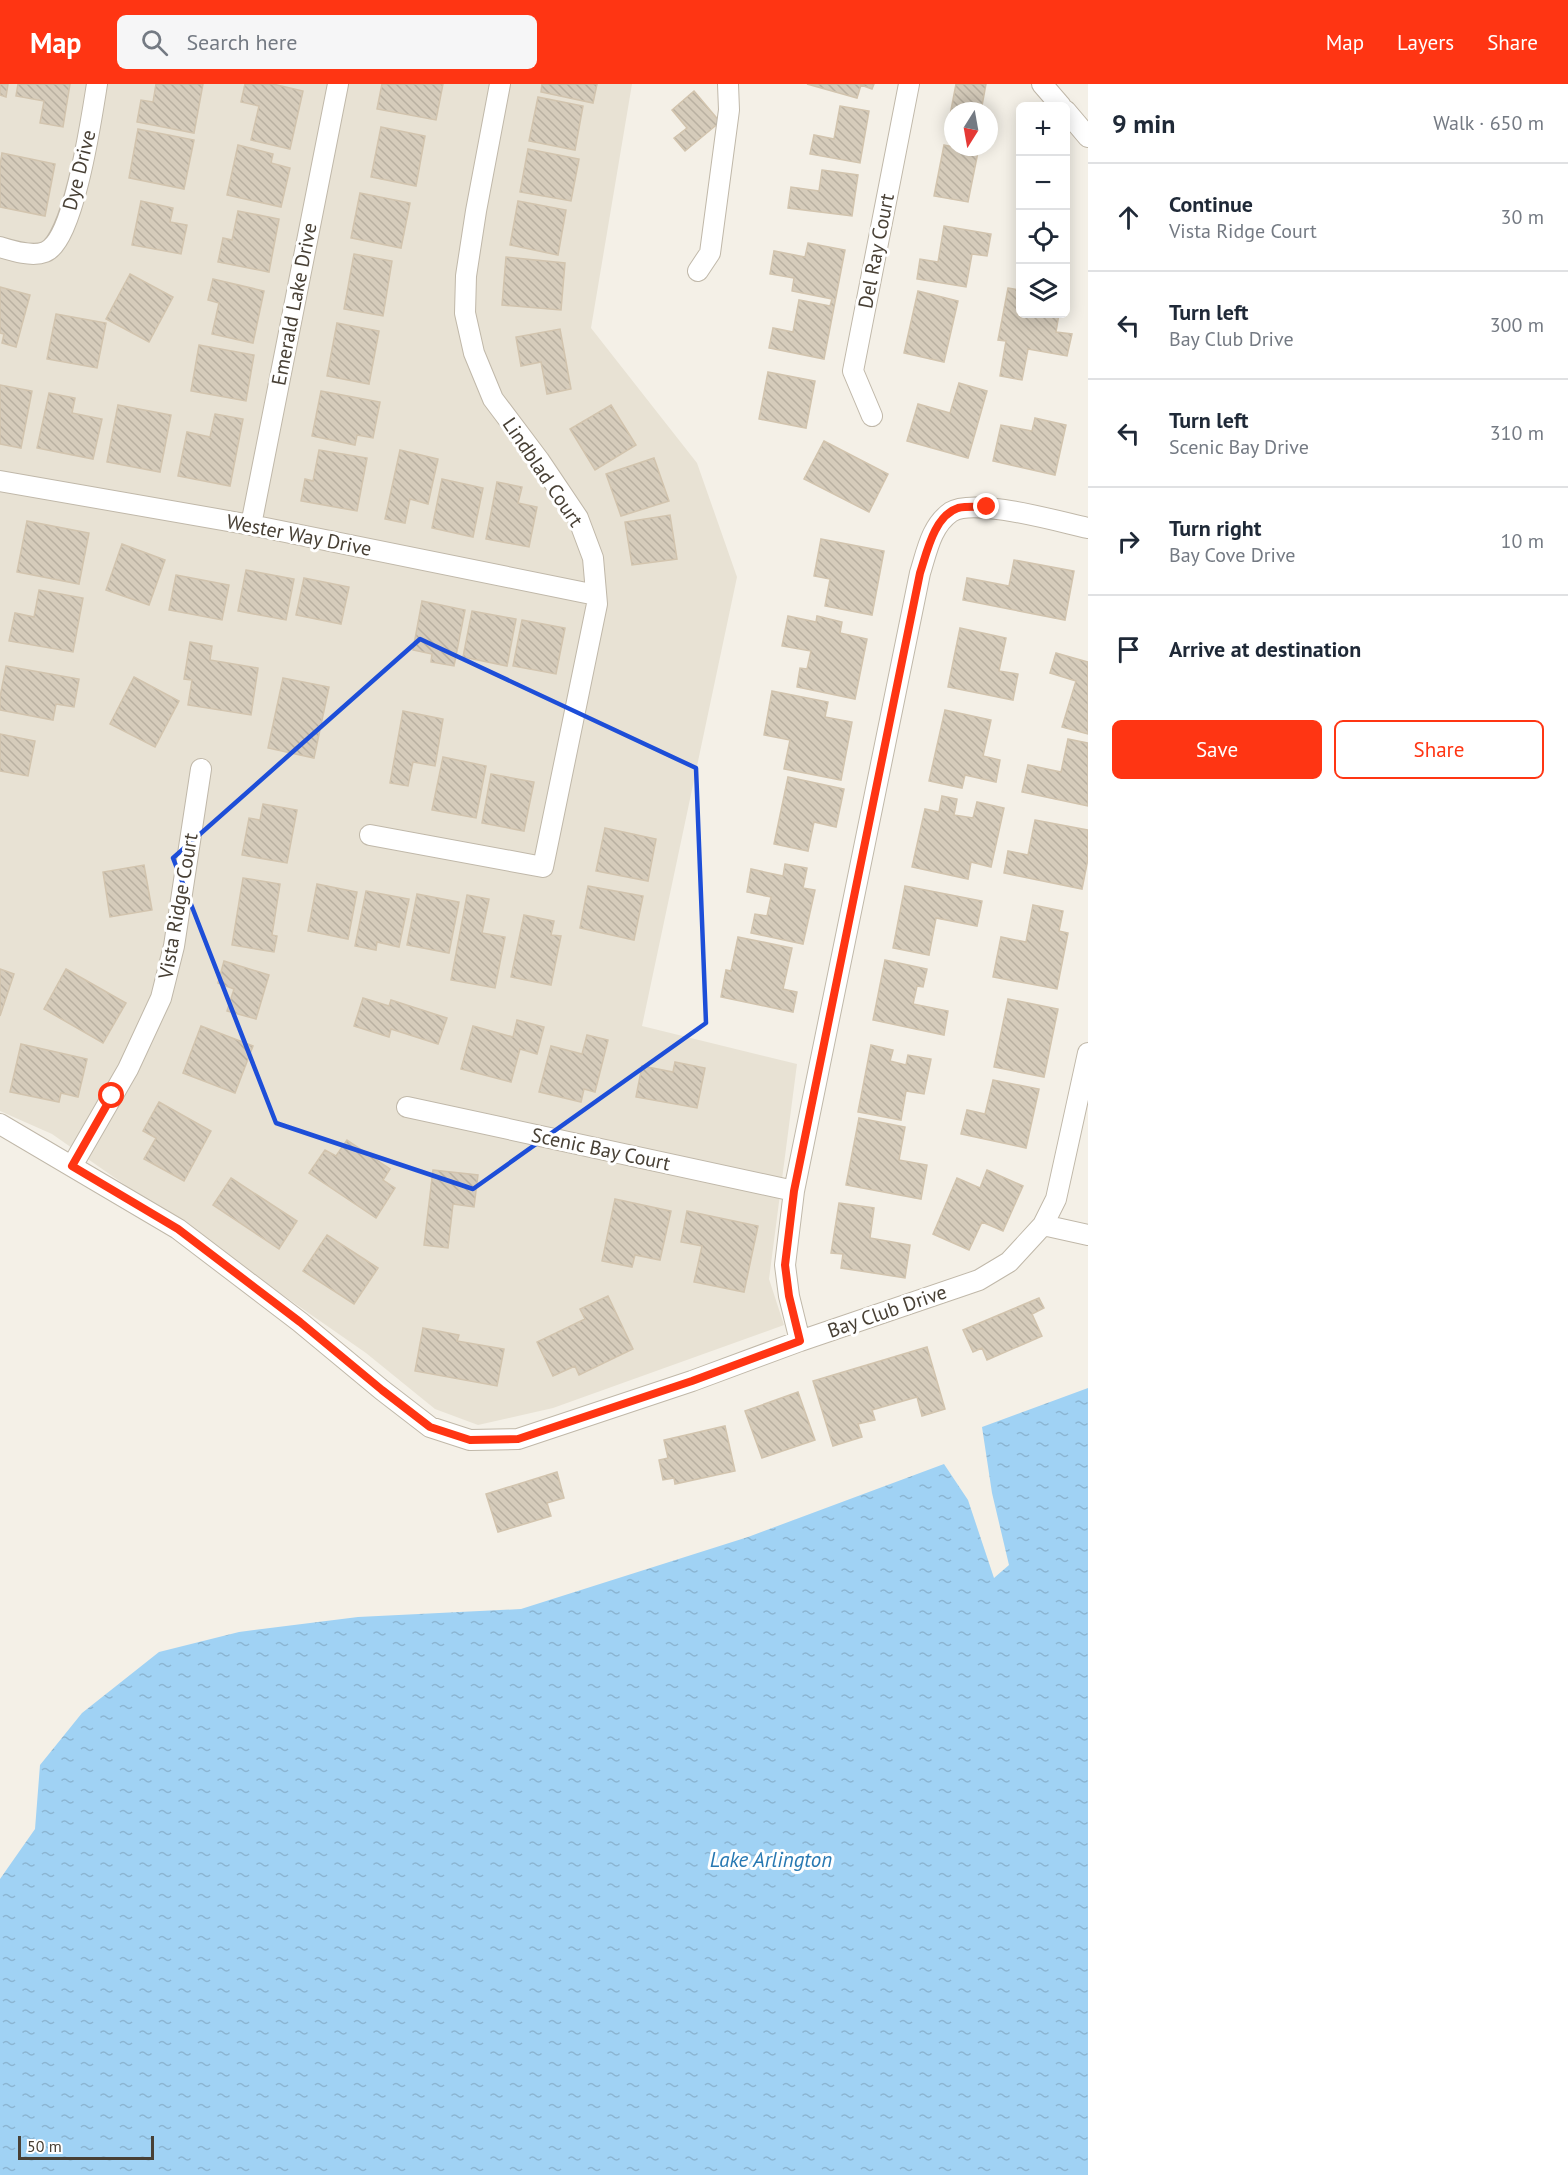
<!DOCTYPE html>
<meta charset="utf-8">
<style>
body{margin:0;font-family:"PT Sans",sans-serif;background:#f6f6f7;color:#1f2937}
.controls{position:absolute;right:18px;top:18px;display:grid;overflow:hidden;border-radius:9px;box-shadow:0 3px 15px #0003}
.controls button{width:54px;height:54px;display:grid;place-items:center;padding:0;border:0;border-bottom:2px solid #e0e1e3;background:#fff;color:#1f2937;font:30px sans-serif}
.compass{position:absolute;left:944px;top:18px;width:54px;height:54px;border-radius:50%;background:#fff;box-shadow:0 3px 15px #0003;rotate:191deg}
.scale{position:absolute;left:18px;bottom:15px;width:136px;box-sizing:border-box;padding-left:6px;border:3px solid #484035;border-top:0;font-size:16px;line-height:21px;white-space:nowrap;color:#484035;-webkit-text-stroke:4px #fff;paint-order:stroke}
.stop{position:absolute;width:18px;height:18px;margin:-14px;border:4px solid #ff3513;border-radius:50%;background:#fff}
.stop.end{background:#ff3513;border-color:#fff;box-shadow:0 2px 6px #0008}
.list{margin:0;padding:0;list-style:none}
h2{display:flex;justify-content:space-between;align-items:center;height:78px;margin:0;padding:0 24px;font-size:26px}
h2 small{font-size:20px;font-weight:400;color:#747a83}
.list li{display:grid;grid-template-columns:39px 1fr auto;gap:18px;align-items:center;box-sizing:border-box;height:108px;padding:0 24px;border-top:2px solid #e0e1e3}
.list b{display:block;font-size:22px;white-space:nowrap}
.list p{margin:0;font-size:20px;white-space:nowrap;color:#747a83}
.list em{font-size:20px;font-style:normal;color:#747a83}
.actions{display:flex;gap:12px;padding:18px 24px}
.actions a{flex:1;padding:14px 0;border:2px solid #ff3513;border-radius:9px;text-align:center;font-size:21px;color:#ff3513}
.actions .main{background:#ff3513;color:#fff}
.icon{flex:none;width:33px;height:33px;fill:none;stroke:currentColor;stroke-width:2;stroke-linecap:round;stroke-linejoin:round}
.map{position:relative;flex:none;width:1088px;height:2091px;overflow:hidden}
header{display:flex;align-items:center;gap:36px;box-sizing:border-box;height:84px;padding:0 30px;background:#ff3513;color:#fff}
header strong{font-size:28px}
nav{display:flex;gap:33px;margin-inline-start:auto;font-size:21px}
.search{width:420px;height:54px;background:#f6f6f7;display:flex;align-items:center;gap:15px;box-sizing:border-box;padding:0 21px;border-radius:9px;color:#747a83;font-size:22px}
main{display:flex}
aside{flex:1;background:#fff}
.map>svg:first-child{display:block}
</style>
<header>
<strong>Map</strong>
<div class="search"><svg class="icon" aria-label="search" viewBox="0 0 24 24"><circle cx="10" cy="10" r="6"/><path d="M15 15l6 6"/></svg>Search here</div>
<nav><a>Map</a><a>Layers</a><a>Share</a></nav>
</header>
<main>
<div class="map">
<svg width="1088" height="2091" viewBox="0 0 1088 2091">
<defs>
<pattern id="water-ripples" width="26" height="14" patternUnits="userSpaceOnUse" patternTransform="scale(1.5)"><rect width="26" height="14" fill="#a0d2f4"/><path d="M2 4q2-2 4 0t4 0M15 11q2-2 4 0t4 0" fill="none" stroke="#8bb5d2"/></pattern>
<pattern id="building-back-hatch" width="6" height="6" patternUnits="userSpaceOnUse" patternTransform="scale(1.5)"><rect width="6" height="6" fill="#d6ccbb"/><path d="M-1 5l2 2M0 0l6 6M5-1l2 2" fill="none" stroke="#b9b0a1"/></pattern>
</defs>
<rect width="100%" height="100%" fill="#f4f0e7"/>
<path fill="#e8e2d4" d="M0 0H632L591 244 697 379 737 493 642 942 797 980 769 1195 784 1241 553 1324 478 1341 435 1325 366 1269 52 1050 0 1027Z"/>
<path fill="url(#water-ripples)" d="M1088 1304V2091H0V1795L35 1745 40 1681 82 1629 159 1568 239 1548 358 1533 521 1525 748 1453 944 1380 968 1416 994 1494 1009 1481 992 1409 982 1343Z"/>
<path fill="url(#building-back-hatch)" stroke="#d2c4ae" stroke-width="1.5" d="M0 0H8L6 13 0 11Z
M18 0H70L63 43 40 39 44 17 16 12Z
M156 0H203L194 49 137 38 141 16 153 18Z
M245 0H273L303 7 290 65 251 56 259 22 241 18Z
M382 0H443L436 36 377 25Z
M542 0H597L593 19 541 8Z
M807 0H874L872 5 861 1 857 14Z
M956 0H986L981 27H953V54L946 52Z
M694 7 720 38 685 67 674 54 687 44 672 26Z
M538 13 583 22 575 66 529 57Z
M840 22 869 27 860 79 810 70 814 51 834 55Z
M381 43 425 52 416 102 371 93Z
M138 45 194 56 184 105 129 94Z
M238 61 273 70 271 79 290 84 281 123 227 111Z
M944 61 978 68 968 118 934 112Z
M528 65 579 75 571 117 520 108Z
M2 69 55 80 45 132 0 123V82Z
M822 86 858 91 852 132 788 124 791 103 819 107Z
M360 109 410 119 401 164 351 154Z
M141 117 173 124 170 138 187 141 181 170 132 161Z
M518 117 566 126 558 171 510 161Z
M238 127 279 135 269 188 218 178 223 154 232 156Z
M944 142 991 150 987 172 972 170 966 203 917 195 920 175 938 178Z
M808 159 845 166 824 275 769 264 773 244 793 248 799 216 830 222 832 215 792 207 794 194 770 190 774 167 805 173Z
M354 170 392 177 383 232 344 225Z
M506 173 565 179 561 226 502 221Z
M130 190 173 213 149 258 106 235Z
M213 195 264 207 253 259 212 250 219 219 208 216Z
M0 203 30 211 16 263 2 259 4 250 0 249Z
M1008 204 1020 206V230H1059L1056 248 1072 250 1067 272 1028 265 1022 296 1000 292 1006 257 998 256Z
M918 207 958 217 944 278 904 269Z
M56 230 106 239 97 284 47 275Z
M337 239 379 247 369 300 327 292Z
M560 245 571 305 547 310 541 278 521 282 516 253Z
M199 261 254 271 246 317 191 307Z
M768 288 815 297 806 344 759 335Z
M959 299 987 307 968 374 907 357 918 320 950 329Z
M0 301 32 307 21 364 0 360Z
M321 307 380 318 373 354 357 351 355 361 312 352Z
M49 309 75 314 72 329 102 335 93 375 37 364Z
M118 321 171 331 160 388 107 378Z
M611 321 636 361 595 386 570 345Z
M215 330 243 335 230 402 178 392 187 348 210 353Z
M1035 334 1066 341 1055 391 993 377 1001 341 1032 347Z
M824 357 888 390 869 428 804 395Z
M319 366 367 374 357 427 301 417 305 395 313 397Z
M400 366 438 375 428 420 410 415 405 439 385 435Z
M654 374 669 417 621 432 606 390Z
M442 395 483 404 473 453 432 444Z
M497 398 522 403 518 419 537 423 529 463 486 455Z
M670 431 677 475 632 481 625 438Z
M27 437 89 449 79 500 17 488Z
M821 455 884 467 872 531 825 522 830 495 814 492Z
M122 460 165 476 149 521 106 506Z
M1014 476 1074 487 1065 536 963 516 967 494 1009 502Z
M246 486 294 495 286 536 238 527Z
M176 491 229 501 222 536 169 526Z
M304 494 349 503 341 540 296 531Z
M39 506 83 514 73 568 9 557 15 529 34 533Z
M422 517 465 526 454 582 431 578 432 570 413 566Z
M472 527 516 535 507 582 463 573Z
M788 532 816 538 817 532 842 538 840 549 867 555 855 615 797 603 800 584 807 585 811 567 782 562Z
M522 536 565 544 556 590 513 582Z
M960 544 1006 554 999 587 1018 590 1013 616 948 603Z
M190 558 212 562 210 576 258 584 251 631 188 621 192 596 184 595Z
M1056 569 1088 578V650L1062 643 1076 597 1050 589Z
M6 582 79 595 74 623 56 620 53 636 0 626V613Z
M134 593 179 617 155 663 110 640Z
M283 594 329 603 314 674 268 664Z
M772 607 828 618 825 633 852 638 841 696 784 685 790 656 764 651Z
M945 626 991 636 983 672 1000 676 996 698 965 691 962 704 929 697Z
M403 627 443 635 435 682 413 678 408 702 390 699Z
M0 650 35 657 28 692 0 687Z
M1068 655 1088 659V722L1022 708 1028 681 1061 688Z
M443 673 486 682 476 734 432 726Z
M491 690 534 698 524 747 482 739Z
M788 693 844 705 836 743 814 738 808 767 774 760Z
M942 712 957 715 954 731 973 734 977 718 1004 724 991 783 971 778 968 795 912 783 925 725 939 728Z
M263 720 297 726 287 779 242 771 249 734 260 736Z
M1035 736 1088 746V775L1082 805 1004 789 1008 767 1028 771Z
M605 744 656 755 648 797 596 787Z
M785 780 807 784 803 804 815 806 803 860 751 849 755 830 767 832 771 813 747 808 751 785 783 792Z
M144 781 152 826 110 833 103 788Z
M243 794 280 800 272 851 277 852 274 868 232 861Z
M317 800 357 808 348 855 308 847Z
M588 802 643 812 634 856 580 844Z
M905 802 982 817 977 842 936 834 929 871 893 864Z
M366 807 409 815 399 863 377 858 376 866 355 862Z
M417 810 459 818 449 869 407 861Z
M467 811 489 815 482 849 505 853 495 904 451 896Z
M1033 821 1063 827 1059 847 1068 849 1057 905 993 893 1001 853 1026 858Z
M524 831 554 837 551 851 561 852 551 901 511 893Z
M738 853 792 864 783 905 797 908 793 928 721 913 726 886 731 887Z
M885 876 927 885 923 903 917 902 913 920 948 927 944 951 873 936Z
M224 877 269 891 256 935 227 927 234 905 218 899Z
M0 885 14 890 0 932Z
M66 885 126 919 103 959 44 925Z
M363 914 389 922 391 916 447 934 438 960 391 945 389 953 354 942Z
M1008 915 1058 925 1044 993 994 983Z
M517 936 544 943 537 970 520 965 511 998 461 985 473 942 513 953Z
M201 942 253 962 235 1009 183 989Z
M587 951 608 956 595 1008 584 1005 581 1018 539 1008 551 962 582 970Z
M21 960 87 975 78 1013 61 1009 59 1018 10 1008Z
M871 961 893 966 890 977 906 981 908 971 931 975 924 1010 906 1007 901 1036 858 1028Z
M675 978 705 984 697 1024 636 1013 642 982 673 988Z
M993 996 1039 1005 1026 1064 961 1050 967 1026 985 1030Z
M159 1018 211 1047 184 1097 144 1075 156 1054 143 1047Z
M859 1034 905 1043 899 1076 927 1081 921 1115 846 1101Z
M347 1056 390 1085 383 1096 395 1104 376 1134 309 1089 325 1066 336 1072Z
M433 1086 478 1091 474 1123 453 1120 448 1164 424 1161Z
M987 1086 1023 1102 1003 1147 982 1138 969 1166 933 1150 957 1094 980 1104Z
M231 1094 297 1137 279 1165 213 1121Z
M615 1115 671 1127 660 1176 635 1171 632 1183 602 1177Z
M839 1119 874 1124 870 1154 910 1161 905 1194 841 1184 843 1170 831 1169Z
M687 1127 758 1142 744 1208 694 1198 702 1162 681 1158Z
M327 1151 378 1184 354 1220 303 1187Z
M608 1212 633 1265 579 1291 575 1282 553 1292 537 1258 585 1235 580 1225Z
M1039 1214 1044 1224 1032 1230 1042 1252 987 1276 982 1264 973 1268 963 1246Z
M423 1244 459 1251 457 1257 504 1265 497 1302 415 1287Z
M927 1263 945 1325 922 1332 917 1313 872 1326 875 1336 858 1340 862 1353 833 1362 813 1297Z
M798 1308 815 1356 762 1374 745 1327Z
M725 1342 735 1387 675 1400 674 1394 663 1396 659 1376 668 1374 664 1356Z
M557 1388 564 1414 547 1419 551 1432 498 1448 486 1410Z"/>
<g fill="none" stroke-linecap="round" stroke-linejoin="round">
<defs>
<path id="minor" d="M1042 0 1061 22
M1066 27 1088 53
M0 163C13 167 32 173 45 168 74 157 92 31 97 0
M698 187 710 169 729 26 728 0
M872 332 853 287 909 0
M0 397 251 441 596 511
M251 441 338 0
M370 751 543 783 597 520 593 474 578 434 539 376 493 315 474 269 465 229 466 192 476 127 500 0
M407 1023 794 1107
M0 1040 178 1145 300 1238 382 1306 430 1343 470 1356 518 1355 692 1297 800 1257 979 1196 1009 1178 1043 1141 1056 1115 1088 969
M72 1082 128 985 161 914 174 862 201 685
M1043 1141 1088 1151
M800 1257 789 1212 785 1181 794 1107 920 489C927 467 931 442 951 428 974 413 1060 438 1088 444"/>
</defs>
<use href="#minor" stroke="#c0b8a9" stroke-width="22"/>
<use href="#minor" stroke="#fff" stroke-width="20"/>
</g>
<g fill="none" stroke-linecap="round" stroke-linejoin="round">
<path stroke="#ff3513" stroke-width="8" d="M112 1012 72 1082 178 1145 300 1238 382 1306 430 1343 470 1356 518 1355 692 1297 800 1257 789 1212 785 1181 794 1107 920 489C927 468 934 432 958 424 967 422 979 423 987 423"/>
</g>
<path fill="none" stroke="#1d4ed8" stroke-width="4.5" stroke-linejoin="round" d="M420 555 696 684 706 939 473 1105 276 1039 173 774Z"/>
<g text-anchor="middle" stroke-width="6" stroke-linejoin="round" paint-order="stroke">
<g font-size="20" fill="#484035" stroke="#fff">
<text transform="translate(79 86) rotate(-76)" y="7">Dye Drive</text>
<text transform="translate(876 167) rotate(-79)" y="7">Del Ray Court</text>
<text transform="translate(294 220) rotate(-79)" y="7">Emerald Lake Drive</text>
<text transform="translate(543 388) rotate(56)" y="7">Lindblad Court</text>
<text transform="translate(299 451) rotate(11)" y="7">Wester Way Drive</text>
<text transform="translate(178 822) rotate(-80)" y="7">Vista Ridge Court</text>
<text transform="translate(601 1065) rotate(12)" y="7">Scenic Bay Court</text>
<text transform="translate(887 1227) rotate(-19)" y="7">Bay Club Drive</text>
</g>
<g font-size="21" font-style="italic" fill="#2778b2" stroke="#fff">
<text x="771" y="1783">Lake Arlington</text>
</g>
</g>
</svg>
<div class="controls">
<button>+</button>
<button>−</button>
<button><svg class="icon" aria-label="locate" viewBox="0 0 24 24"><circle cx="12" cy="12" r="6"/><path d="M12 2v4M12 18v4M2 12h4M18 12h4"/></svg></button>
<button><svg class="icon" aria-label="layers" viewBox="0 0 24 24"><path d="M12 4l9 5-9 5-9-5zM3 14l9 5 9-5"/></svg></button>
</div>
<svg class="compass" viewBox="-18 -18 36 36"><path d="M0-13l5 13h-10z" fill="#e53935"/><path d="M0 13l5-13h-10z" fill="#747a83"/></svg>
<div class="scale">50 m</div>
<div class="stop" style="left:112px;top:1012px"></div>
<div class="stop end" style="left:987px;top:423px"></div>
</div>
<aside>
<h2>9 min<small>Walk · 650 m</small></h2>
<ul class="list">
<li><svg class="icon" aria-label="ahead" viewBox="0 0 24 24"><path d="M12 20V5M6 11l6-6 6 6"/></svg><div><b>Continue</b><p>Vista Ridge Court</p></div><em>30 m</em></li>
<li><svg class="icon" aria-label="left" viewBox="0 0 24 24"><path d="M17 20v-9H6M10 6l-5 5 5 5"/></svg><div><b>Turn left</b><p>Bay Club Drive</p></div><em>300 m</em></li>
<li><svg class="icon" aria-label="left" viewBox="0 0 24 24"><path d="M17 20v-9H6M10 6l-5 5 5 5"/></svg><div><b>Turn left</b><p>Scenic Bay Drive</p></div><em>310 m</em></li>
<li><svg class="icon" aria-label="right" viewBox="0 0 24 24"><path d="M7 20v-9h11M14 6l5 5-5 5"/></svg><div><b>Turn right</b><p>Bay Cove Drive</p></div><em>10 m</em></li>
<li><svg class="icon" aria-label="arrive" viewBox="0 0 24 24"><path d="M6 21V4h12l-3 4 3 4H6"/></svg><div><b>Arrive at destination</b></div></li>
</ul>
<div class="actions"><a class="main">Save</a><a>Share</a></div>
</aside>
</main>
